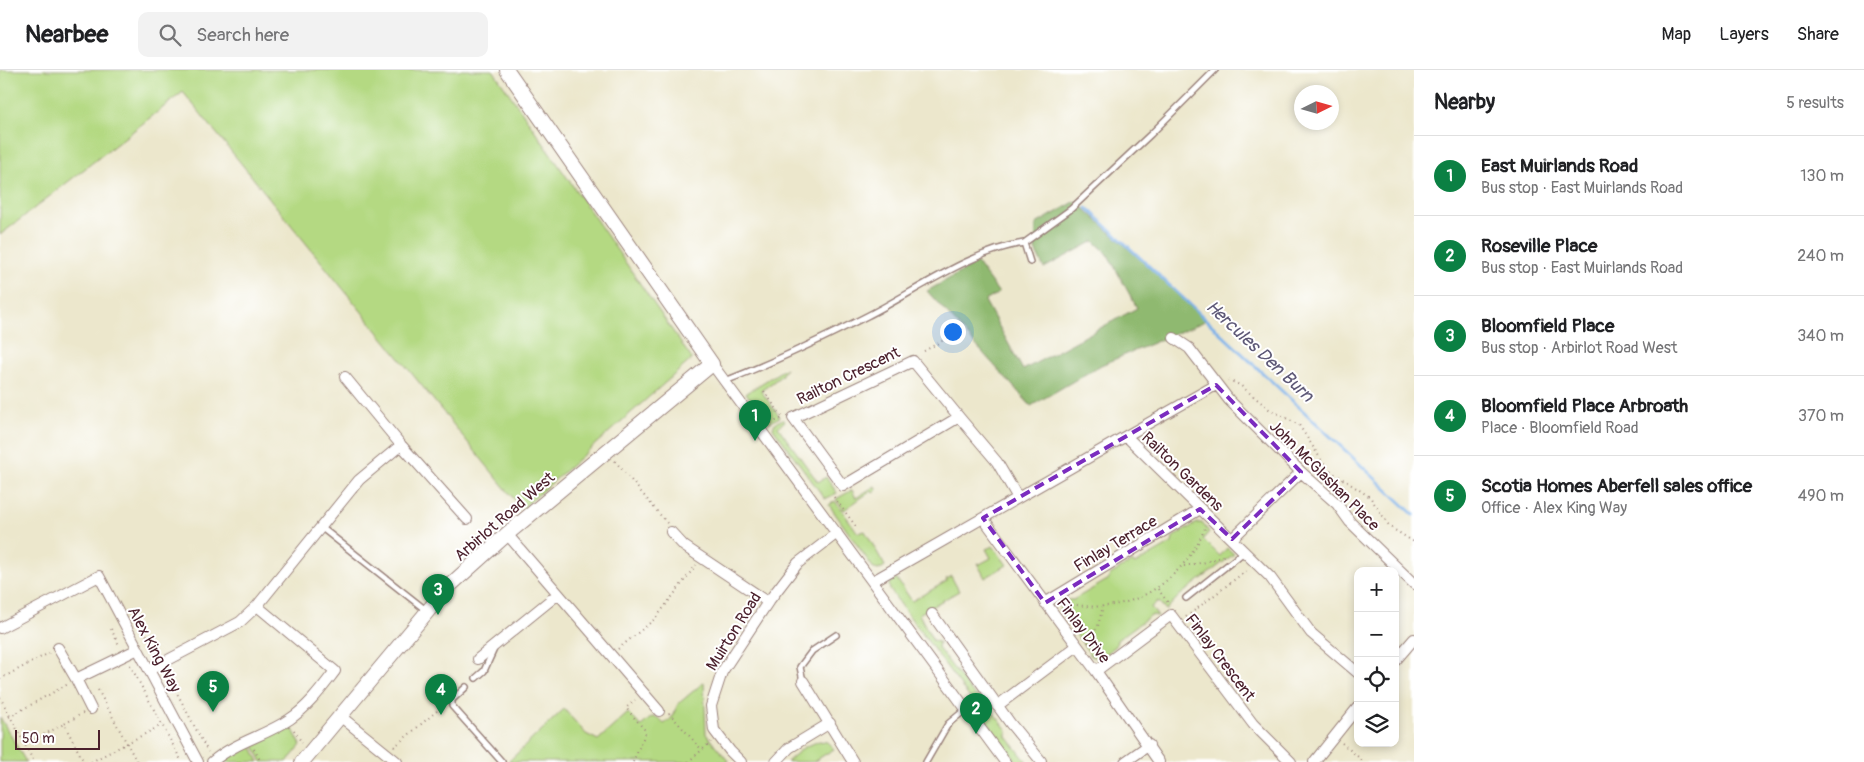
<!DOCTYPE html>
<meta charset="utf-8">
<style>
body{margin:0;font-family:Pangolin,sans-serif;background:#f2f2f2;color:#202124}
.controls{position:absolute;right:15px;bottom:15px;display:grid;overflow:hidden;border-radius:10px;box-shadow:0 2px 8px #0003}
.controls button{width:45px;height:45px;display:grid;place-items:center;padding:0;border:0;border-bottom:1px solid #e0e0e0;background:#fff;color:#202124;font:25px sans-serif}
.compass{position:absolute;left:1294px;top:15px;width:45px;height:45px;border-radius:50%;background:#fff;box-shadow:0 2px 8px #0003;rotate:85deg}
.scale{position:absolute;left:15px;bottom:12px;width:85px;box-sizing:border-box;padding-left:5px;border:2px solid #4a1f2b;border-top:0;font-size:14px;line-height:18px;white-space:nowrap;color:#4a1f2b;-webkit-text-stroke:4px #fff;paint-order:stroke}
.you{position:absolute;left:952px;top:261px;width:18px;height:18px;margin:-12px;border:4px solid #fff;border-radius:50%;background:#1a73e8;box-shadow:0 0 0 8px #1a73e833}
.badge{display:grid;place-items:center;width:32px;height:32px;border-radius:50%;background:#0b8043;color:#fff;font-size:16px;font-weight:700}
.pin{position:absolute;translate:-50% -41px;filter:drop-shadow(0 1px 2px #0008)}
.pin::after{content:'';position:absolute;top:26px;width:18px;height:15px;background:inherit;clip-path:polygon(0 0,100% 0,50% 100%)}
.list{margin:0;padding:0;list-style:none}
h2{display:flex;justify-content:space-between;align-items:center;height:65px;margin:0;padding:0 20px;font-size:21px}
h2 small{font-size:16px;font-weight:400;color:#757577}
.list li{display:grid;grid-template-columns:32px 1fr auto;gap:15px;align-items:center;box-sizing:border-box;height:80px;padding:0 20px;border-top:1px solid #e0e0e0}
.list b{display:block;font-size:19px;white-space:nowrap}
.list p{margin:0;font-size:16px;white-space:nowrap;color:#757577}
.list em{font-size:16px;font-style:normal;color:#757577}
.icon{flex:none;width:28px;height:28px;fill:none;stroke:currentColor;stroke-width:2;stroke-linecap:round;stroke-linejoin:round}
.map{position:relative;flex:none;width:1414px;height:692px;overflow:hidden}
header{display:flex;align-items:center;gap:30px;box-sizing:border-box;height:70px;padding:0 25px;background:#fff;border-bottom:1px solid #e0e0e0}
header strong{font-size:24px}
nav{display:flex;gap:28px;margin-inline-start:auto;font-size:18px}
.search{width:350px;height:45px;background:#f2f2f2;display:flex;align-items:center;gap:12px;box-sizing:border-box;padding:0 18px;border-radius:10px;color:#757577;font-size:19px}
main{display:flex}
aside{flex:1;background:#fff}
.map>svg:first-child{display:block}
</style>
<header>
<strong>Nearbee</strong>
<div class="search"><svg class="icon" aria-label="search" viewBox="0 0 24 24"><circle cx="10" cy="10" r="6"/><path d="M15 15l6 6"/></svg>Search here</div>
<nav><a>Map</a><a>Layers</a><a>Share</a></nav>
</header>
<main>
<div class="map">
<svg width="1414" height="692" viewBox="0 0 1414 692">
<rect width="100%" height="100%" fill="#fff"/>
<filter id="ink" filterUnits="userSpaceOnUse"><feTurbulence type="fractalNoise" baseFrequency=".02" numOctaves="2"/><feDisplacementMap in="SourceGraphic" scale="10" xChannelSelector="R" yChannelSelector="G"/><feConvolveMatrix kernelMatrix="1 2 1 2 8 2 1 2 1" color-interpolation-filters="sRGB"/></filter>
<filter id="wash" filterUnits="userSpaceOnUse"><feTurbulence type="fractalNoise" baseFrequency=".0096" numOctaves="4" result="noise"/><feDisplacementMap in="SourceGraphic" scale="20" xChannelSelector="R" yChannelSelector="G"/><feGaussianBlur stdDeviation="1.12" result="paint"/><feColorMatrix in="noise" values="0 0 0 0 0 0 0 0 0 0 0 0 0 0 0 0 0 1.4 0 .05"/><feComposite in="paint" operator="in"/></filter>
<g filter="url(#wash)">
<rect width="100%" height="100%" fill="#ece7cc"/>
<path fill="#b4d982" stroke="#7f7c56" d="M0 0H493L692 289 522 439 183 22 0 165Z
M786 298 781 306 761 321 780 347 768 353 746 323Z
M783 349 785 351 778 357 818 412 826 407 837 423 825 429 773 358 775 353Z
M875 416 877 420 873 423 871 421 844 440 836 429 852 420 856 428Z
M835 431 858 463 865 461 885 496 879 500 874 499 829 435Z
M1197 453H1202L1209 462 1203 469 1220 486 1227 478 1234 484 1179 526 1166 540 1158 531 1151 537 1158 546 1151 545 1117 570 1116 576 1100 588 1092 587 1059 540C1062 532 1065 529 1073 530L1109 509 1110 505 1131 492 1135 494 1172 473 1173 467Z
M993 476 1007 495 985 508 977 493 980 494 991 488 986 479Z
M951 506 959 521 919 544 933 571 939 572 938 578 974 625 981 627 1007 660V667L1027 692H1017L890 520 889 514 896 508 912 531 947 511 946 509Z
M704 612 706 664 729 692H508L564 639 586 664 598 670 628 643 641 656 652 647 658 648 664 654 671 649 678 634Z
M0 647 26 692H0Z
M290 654 301 675 287 692H262L253 674Z
M819 671 827 672 834 679 813 692H787L803 678Z
M251 675 259 692H220L232 682Z"/>
<path fill="#8fb970" stroke="#6c6c4e" d="M1076 131 1206 249 1203 252 1101 295 1031 336 927 221 977 193 999 223 985 231 1023 300 1137 238 1107 183 1094 171 1044 198 1035 180 1036 154Z"/>
<g fill="none" stroke-linecap="round" stroke-linejoin="round">
<path stroke="#7bb1e9" stroke-width="3" d="M1087 138 1414 445"/>
</g>
</g>
<g filter="url(#ink)">
<g fill="none" stroke-linecap="round" stroke-linejoin="round">
<defs>
<path id="service" d="M1024 173 1071 139 1151 64 1215 0
M725 311C772 293 822 269 867 246 915 222 970 181 1024 173L1030 192
M322 458 427 541
M1186 528 1244 482
M476 608 484 601 494 579
M803 611 800 597 812 581 836 565
M466 617 452 630V636L502 692
M926 692 948 654 966 639"/>
<path id="minor" d="M1174 268 1189 278 1229 330 1301 402 1337 434 1350 452 1414 514
M913 291 959 347 843 416 793 348Z
M712 294 1005 692
M345 307 401 375
M959 347 997 392 1018 428
M1126 366 1216 315
M983 448 1096 601 1159 692
M671 462 684 476 768 532
M507 464 659 641
M1232 469 1301 402
M873 511 1126 366 1270 507 1311 563 1358 603
M1045 533 1200 439
M932 544 1010 653 1041 691
M0 558 99 506 198 692
M58 578 76 609
M478 589 558 524
M1395 591 1414 569
M149 600 240 552 257 536 359 410 401 375 467 449
M1096 601 1171 545 1253 654 1291 692
M803 611 853 692
M997 636 1077 576
M91 639 76 609 138 579
M340 646 397 692
M212 692C235 672 265 666 290 649 309 636 321 619 335 601L257 536
M741 692 730 681 714 660 711 636 722 602 768 532 798 493 837 463
M776 692 789 678 830 653
M1125 692 1149 675
M1314 692 1358 637"/>
<path id="secondary" d="M302 692 447 518 507 464 712 294 507 0"/>
</defs>
<use href="#service" stroke="#9b837c" stroke-width="8"/>
<use href="#minor" stroke="#9b837c" stroke-width="12"/>
<use href="#secondary" stroke="#9b837c" stroke-width="16"/>
<path stroke="#9b837c" stroke-width="2" stroke-dasharray="1 4" stroke-linecap="butt" d="M924 281 953 265
M1228 310 1240 315 1269 339 1299 355 1322 391 1332 402 1370 427 1390 457 1414 472
M764 321 783 348 769 354
M615 391 667 453
M834 427 858 459
M1184 496 1206 492 1226 485
M1158 519 1169 534
M1067 533C1128 548 1182 513 1205 458
M137 547 157 584
M1186 547 1247 500
M111 559 119 575
M1088 573 1098 556 1103 536
M618 579 656 548 696 495
M130 595 182 692
M166 602 208 682
M0 609 49 583
M98 620 137 692
M0 627 34 692
M83 643 64 654 84 692
M669 643 702 680
M9 647 68 614
M294 660 302 673
M1342 673 1364 692
M26 674 64 654
M394 677 444 635
M254 679 261 692
M91 692 162 655
M633 692 645 664 644 659 626 638 635 630
M688 692 711 672"/>
<use href="#service" stroke="#fff" stroke-width="5"/>
<use href="#minor" stroke="#fff" stroke-width="10"/>
<use href="#secondary" stroke="#fff" stroke-width="14"/>
</g>
</g>
<path fill="none" stroke="#7b2cbf" stroke-width="4" stroke-dasharray="10 6" stroke-linejoin="round" d="M1216 315 1301 402 1232 469 1200 439 1045 533 983 448Z"/>
<g text-anchor="middle" stroke-width="4" stroke-linejoin="round" paint-order="stroke">
<g font-size="16" fill="#4a1f2b" stroke="#fff">
<text transform="translate(848 305) rotate(-26)" y="6">Railton Crescent</text>
<text transform="translate(1183 401) rotate(44)" y="6">Railton Gardens</text>
<text transform="translate(1325 405) rotate(45)" y="6">John McGlashan Place</text>
<text transform="translate(504 446) rotate(-41)" y="6">Arbirlot Road West</text>
<text transform="translate(1115 473) rotate(-31)" y="6">Finlay Terrace</text>
<text transform="translate(1084 560) rotate(53)" y="6">Finlay Drive</text>
<text transform="translate(733 561) rotate(-58)" y="6">Muirton Road</text>
<text transform="translate(155 579) rotate(62)" y="6">Alex King Way</text>
<text transform="translate(1221 587) rotate(53)" y="6">Finlay Crescent</text>
</g>
<g font-size="18" font-style="italic" fill="#5e5977" stroke="#fff">
<text transform="translate(1260 281) rotate(43)" y="6">Hercules Den Burn</text>
</g>
</g>
</svg>
<div class="controls">
<button>+</button>
<button>−</button>
<button><svg class="icon" aria-label="locate" viewBox="0 0 24 24"><circle cx="12" cy="12" r="6"/><path d="M12 2v4M12 18v4M2 12h4M18 12h4"/></svg></button>
<button><svg class="icon" aria-label="layers" viewBox="0 0 24 24"><path d="M12 4l9 5-9 5-9-5zM3 14l9 5 9-5"/></svg></button>
</div>
<svg class="compass" viewBox="-18 -18 36 36"><path d="M0-13l5 13h-10z" fill="#e53935"/><path d="M0 13l5-13h-10z" fill="#757577"/></svg>
<div class="scale">50 m</div>
<div class="you"></div>
<div class="pin badge" style="left:755px;top:371px">1</div>
<div class="pin badge" style="left:976px;top:664px">2</div>
<div class="pin badge" style="left:438px;top:545px">3</div>
<div class="pin badge" style="left:441px;top:645px">4</div>
<div class="pin badge" style="left:213px;top:642px">5</div>
</div>
<aside>
<h2>Nearby<small>5 results</small></h2>
<ul class="list">
<li><span class="badge">1</span><div><b>East Muirlands Road</b><p>Bus stop · East Muirlands Road</p></div><em>130 m</em></li>
<li><span class="badge">2</span><div><b>Roseville Place</b><p>Bus stop · East Muirlands Road</p></div><em>240 m</em></li>
<li><span class="badge">3</span><div><b>Bloomfield Place</b><p>Bus stop · Arbirlot Road West</p></div><em>340 m</em></li>
<li><span class="badge">4</span><div><b>Bloomfield Place Arbroath</b><p>Place · Bloomfield Road</p></div><em>370 m</em></li>
<li><span class="badge">5</span><div><b>Scotia Homes Aberfell sales office</b><p>Office · Alex King Way</p></div><em>490 m</em></li>
</ul>
</aside>
</main>
